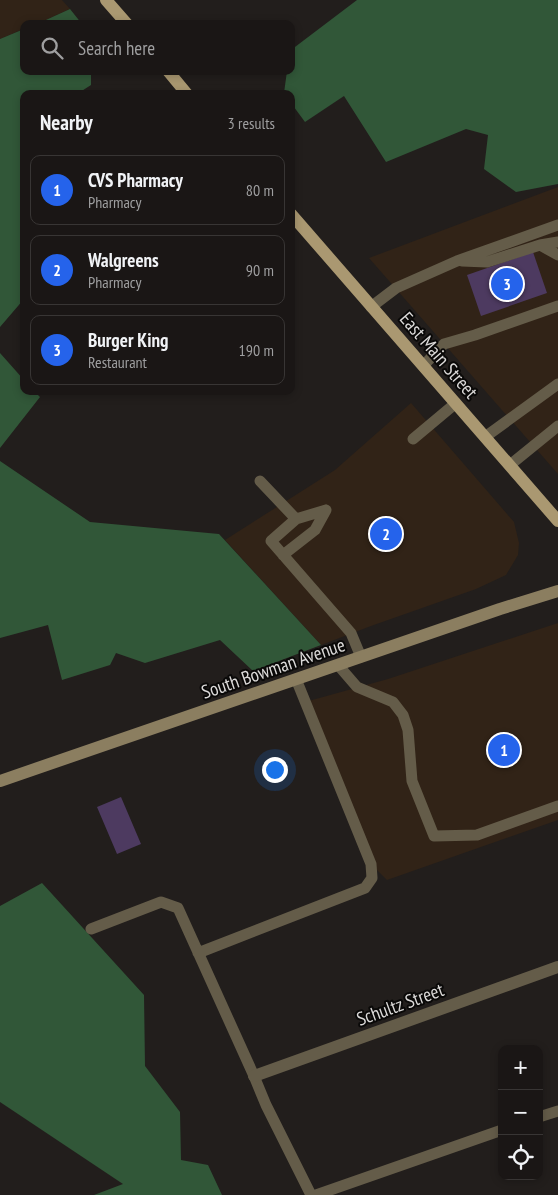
<!DOCTYPE html>
<meta charset="utf-8">
<style>
body{margin:0;font-family:"PT Sans Narrow",sans-serif;background:#272322;color:#f1f3f6}
.controls{position:absolute;right:15px;bottom:15px;display:grid;overflow:hidden;border-radius:10px;box-shadow:0 2px 8px #0003}
.controls button{width:45px;height:45px;display:grid;place-items:center;padding:0;border:0;border-bottom:1px solid #383534;background:#1a1615;color:#f1f3f6;font:25px sans-serif}
.you{position:absolute;left:274px;top:769px;width:18px;height:18px;margin:-12px;border:4px solid #fff;border-radius:50%;background:#1a73e8;box-shadow:0 0 0 8px #1a73e833}
.badge{display:grid;place-items:center;width:32px;height:32px;border-radius:50%;background:#2563eb;color:#fff;font-size:16px;font-weight:700}
.pin{position:absolute;translate:-50% -50%;border:2px solid #fff;box-shadow:0 1px 5px #0006}
.list{margin:0;padding:0;list-style:none}
h2{display:flex;justify-content:space-between;align-items:center;height:65px;margin:0;padding:0 20px;font-size:21px}
h2 small{font-size:16px;font-weight:400;color:#9f9fa0}
.list li{display:grid;grid-template-columns:32px 1fr auto;gap:15px;align-items:center;box-sizing:border-box;height:70px;margin:0 10px 10px;padding:0 10px;border:1px solid #383534;border-radius:10px}
.list b{display:block;font-size:19px;white-space:nowrap}
.list p{margin:0;font-size:16px;white-space:nowrap;color:#9f9fa0}
.list em{font-size:16px;font-style:normal;color:#9f9fa0}
.icon{flex:none;width:28px;height:28px;fill:none;stroke:currentColor;stroke-width:2;stroke-linecap:round;stroke-linejoin:round}
.map{position:relative;flex:none;width:558px;height:1195px;overflow:hidden}
.search{position:absolute;background:#1a1615;box-shadow:0 2px 8px #0003;left:20px;top:20px;width:275px;height:55px;display:flex;align-items:center;gap:12px;box-sizing:border-box;padding:0 18px;border-radius:10px;color:#9f9fa0;font-size:19px}
.panel{position:absolute;background:#1a1615;box-shadow:0 2px 8px #0003;left:20px;top:90px;width:275px;height:305px;border-radius:10px}
.map>svg:first-child{display:block}
</style>
<div class="map">
<svg width="558" height="1195" viewBox="0 0 558 1195">
<rect width="100%" height="100%" fill="#221e1c"/>
<path fill="#312317" d="M0 0H62L70 9 37 24H24V29L0 39Z
M558 187V474L369 258Z
M411 403 514 522 519 543 518 555 506 575 476 589 371 626 321 645 225 540 335 470Z
M558 623V820L387 880 371 864 305 702 388 679Z"/>
<path fill="#315738" d="M357 0H558V184L516 192 484 169 488 135 466 129 386 162 344 96 305 122 291 103V94H285L284 93 287 71H291V50Z
M70 9 82 24H37Z
M24 29V71H91V85L77 94H24V299L0 327V39Z
M0 353 24 380V391H34L40 397 0 448Z
M0 461 90 522 219 534 321 645 253 671 220 640 145 663 116 653 110 665 62 680 48 625 0 638Z
M42 883 144 995 145 1066 180 1112 181 1160 208 1165 222 1195H94L123 1184 0 1102V906Z"/>
<path fill="#4d3a60" d="M533 252 547 293 481 316 467 275Z
M121 797 141 844 117 854 97 807Z"/>
<g fill="none" stroke-linecap="round" stroke-linejoin="round">
<path stroke="#645c49" stroke-width="11" d="M540 245 558 242
M462 261 487 262 540 245 558 255
M371 307 396 288 457 261 558 225
M423 366 444 344 475 335 558 306
M485 437 558 384
M413 439 456 403
M510 465 558 426
M260 481 296 519
M326 510 296 519 271 541 351 633 361 657
M283 555 315 530 326 510
M338 665 357 687 393 702 403 715 408 730 412 781 434 836 477 835 558 806
M91 929 161 902 178 908 254 1076 266 1105 311 1195
M198 953 365 888 372 878 371 864 296 679
M539 1117 558 1111
M316 1195 502 1130"/>
<path stroke="#645c49" stroke-width="12" d="M254 1076 558 967"/>
<path stroke="#8b7e60" stroke-width="12" d="M0 781 500 609 558 591"/>
<path stroke="#aa9871" stroke-width="12" d="M106 0 127 24
M168 71 187 94
M291 214 558 521"/>
</g>
<g text-anchor="middle" stroke-width="4" stroke-linejoin="round" paint-order="stroke">
<g font-size="19" fill="#dcdad9" stroke="#0a0908">
<text transform="translate(439 355) rotate(49)" y="7">East Main Street</text>
<text transform="translate(273 668) rotate(-19)" y="7">South Bowman Avenue</text>
<text transform="translate(400 1004) rotate(-20)" y="7">Schultz Street</text>
</g>
</g>
</svg>
<div class="controls">
<button>+</button>
<button>−</button>
<button><svg class="icon" aria-label="locate" viewBox="0 0 24 24"><circle cx="12" cy="12" r="6"/><path d="M12 2v4M12 18v4M2 12h4M18 12h4"/></svg></button>
</div>
<div class="you"></div>
<div class="pin badge" style="left:504px;top:750px">1</div>
<div class="pin badge" style="left:386px;top:534px">2</div>
<div class="pin badge" style="left:507px;top:284px">3</div>
<div class="search"><svg class="icon" aria-label="search" viewBox="0 0 24 24"><circle cx="10" cy="10" r="6"/><path d="M15 15l6 6"/></svg>Search here</div>
<section class="panel">
<h2>Nearby<small>3 results</small></h2>
<ul class="list">
<li><span class="badge">1</span><div><b>CVS Pharmacy</b><p>Pharmacy</p></div><em>80 m</em></li>
<li><span class="badge">2</span><div><b>Walgreens</b><p>Pharmacy</p></div><em>90 m</em></li>
<li><span class="badge">3</span><div><b>Burger King</b><p>Restaurant</p></div><em>190 m</em></li>
</ul>
</section>
</div>
